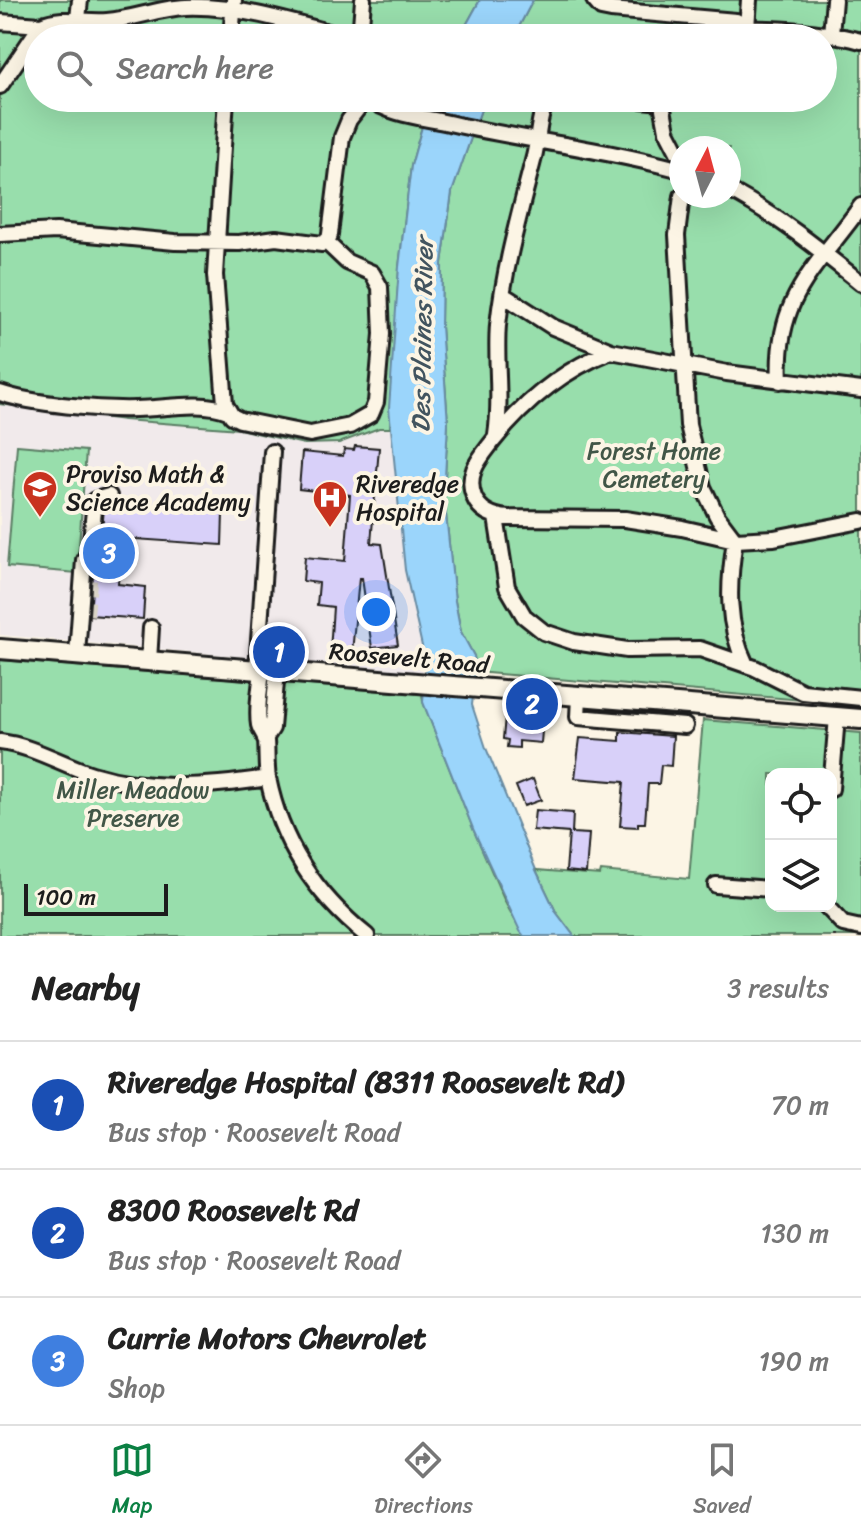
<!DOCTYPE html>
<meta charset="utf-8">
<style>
body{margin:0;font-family:Sriracha,sans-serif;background:#f6f6f6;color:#222}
.controls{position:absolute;right:24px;bottom:24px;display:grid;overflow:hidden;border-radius:16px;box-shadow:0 8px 32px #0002}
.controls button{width:72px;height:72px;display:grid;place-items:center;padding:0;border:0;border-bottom:2px solid #e0e0e0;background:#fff;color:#222;font:40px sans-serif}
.compass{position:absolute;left:669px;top:136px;width:72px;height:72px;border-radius:50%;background:#fff;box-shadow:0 8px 32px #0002;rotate:6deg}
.scale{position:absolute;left:24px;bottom:20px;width:144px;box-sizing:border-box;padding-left:8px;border:4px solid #1c1c1c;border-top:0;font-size:22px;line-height:28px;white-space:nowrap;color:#1c1c1c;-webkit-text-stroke:6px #fcf5e5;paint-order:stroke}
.you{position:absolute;left:376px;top:612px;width:28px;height:28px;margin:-20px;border:6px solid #fff;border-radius:50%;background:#1a73e8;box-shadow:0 0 0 12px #1a73e833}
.badge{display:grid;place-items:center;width:52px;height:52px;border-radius:50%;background:#0b8043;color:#fff;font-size:26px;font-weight:700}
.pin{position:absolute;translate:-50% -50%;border:4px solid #fff;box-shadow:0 2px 8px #0006}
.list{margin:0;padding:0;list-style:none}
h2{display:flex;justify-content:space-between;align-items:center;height:104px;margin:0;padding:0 32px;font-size:34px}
h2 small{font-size:26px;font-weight:400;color:#767676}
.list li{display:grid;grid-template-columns:52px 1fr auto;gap:24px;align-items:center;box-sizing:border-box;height:128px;padding:0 32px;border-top:2px solid #e0e0e0}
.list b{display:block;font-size:30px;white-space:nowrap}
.list p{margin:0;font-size:26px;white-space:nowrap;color:#767676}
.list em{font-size:26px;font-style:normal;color:#767676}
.icon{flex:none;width:44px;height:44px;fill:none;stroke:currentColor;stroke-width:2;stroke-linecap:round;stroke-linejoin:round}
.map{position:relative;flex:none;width:861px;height:936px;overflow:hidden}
.search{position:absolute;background:#fff;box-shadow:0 8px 32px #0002;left:24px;right:24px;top:24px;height:88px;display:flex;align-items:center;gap:20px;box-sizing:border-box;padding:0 28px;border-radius:44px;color:#767676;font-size:30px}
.sheet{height:488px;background:#fff}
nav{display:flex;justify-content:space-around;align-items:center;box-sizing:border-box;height:112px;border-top:2px solid #e0e0e0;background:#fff;font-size:22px;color:#767676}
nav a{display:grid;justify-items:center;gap:4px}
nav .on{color:#0b8043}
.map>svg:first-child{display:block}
</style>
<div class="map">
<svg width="861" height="936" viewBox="0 0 861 936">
<rect width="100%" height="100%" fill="#fcf5e5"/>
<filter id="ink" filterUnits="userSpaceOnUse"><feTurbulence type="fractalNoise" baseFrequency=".0125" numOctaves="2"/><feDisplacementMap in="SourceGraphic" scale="16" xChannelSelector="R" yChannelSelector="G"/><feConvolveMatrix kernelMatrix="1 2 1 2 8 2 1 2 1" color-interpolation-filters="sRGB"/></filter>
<g filter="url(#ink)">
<path fill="#f1eaeb" d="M0 404 124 420 239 429 304 444 339 443 379 428H390L405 569 425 657 423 673 0 635Z"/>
<path fill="#98deac" stroke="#5a7d64" stroke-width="2" fill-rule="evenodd" d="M0 0H480L459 38H38V98H430L411 166 399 267 390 428H379L339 443 304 444 239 429 124 420 0 404Z
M533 0H861V705L476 672 474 656 461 632 455 601 444 495 448 423 441 326 442 263 452 192 485 98H823V38H513ZM681 148H729V196H681Z
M17 445 86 451 77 573 7 567Z
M0 660 422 694 423 702 474 831 506 904 524 936H0Z
M703 720 861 733V936H574L556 912 536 870 600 875 601 871 689 879ZM771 774H831V906H771Z"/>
<path fill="#9bd5fb" stroke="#688ba2" stroke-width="2" d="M480 0H533L513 38H459Z
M430 98H485L452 192 442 263 441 326 448 423 444 495 455 601 461 632 474 656 476 672 472 705 486 748 536 870 556 912 574 936H524L520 931 474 831 423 702 426 664 405 570 389 408 399 267 411 166Z"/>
<path fill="#d8d0f9" stroke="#1c1c1c" stroke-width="2" d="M355 446 379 448 371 543 382 544 398 645 372 648 362 578H359L352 653 330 651 333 607 317 605 319 583 303 581 305 557 345 561 350 495 299 489 302 452 343 456 344 449 354 450Z
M116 503 223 513 222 545 121 538 118 584 145 587 143 619 90 615 94 563 100 552 104 508Z
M505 716 543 719 541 743 519 741V748L507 747 508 740 503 739Z
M620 732 673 736 671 766 661 765 659 784H648L645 823H638V827L620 826 624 782 575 778 580 738 620 741Z
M533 779 541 800 524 806 516 786Z
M535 810 573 813 572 833 589 834 586 873 566 871 569 833 533 830Z"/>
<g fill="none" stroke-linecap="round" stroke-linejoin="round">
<path stroke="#dad4c7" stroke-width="14" stroke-dasharray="14 7" stroke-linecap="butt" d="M87 615 92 561"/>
<defs>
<path id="minor" d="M594 0 601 8 611 10 736 21 747 28 749 0
M78 19 80 0
M0 22 41 25
M831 34 834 0
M231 38 234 0
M360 38 363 0
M704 38C734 20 827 32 861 41
M0 86 41 25C63 15 84 23 107 21 134 19 159 8 186 7 238 5 299 24 349 38
M226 98 215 275 225 404 232 416 240 420 310 434 350 426 371 414 376 402 382 334 380 287 372 273 347 262 326 242
M368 98C389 114 420 117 444 122 523 140 604 149 681 170
M622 98 661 102
M661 98 667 131 681 158
M729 190C777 215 819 249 861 283
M682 196 677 235 688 425 703 487 717 516 735 540C728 585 726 623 746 665
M0 234 56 231 175 242 239 243 276 238 322 244 329 239 330 234 342 137 349 120 366 98
M503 295 553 327 611 351 727 373 861 390
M611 351C563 370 525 401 493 441 480 458 465 474 474 497 480 512 494 517 509 518L625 519 682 528 735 540 774 538 861 521
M780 381C775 297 816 269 861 206
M0 393C32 404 101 410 136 409 165 409 201 400 228 411
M496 435C502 397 495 362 498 325 504 268 520 212 534 157 539 137 538 116 548 98
M496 517 507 587 524 616 544 632 574 642 627 650 700 649 755 668 803 692 861 698
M77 654 84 560 90 551 95 500 109 496
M149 661 151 628
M257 669 272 452
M262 669C261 686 256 708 259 725 260 730 265 735 266 741 267 753 266 766 268 778 281 843 316 895 367 936
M579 696 578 717 685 726
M265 739 272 728 277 671
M0 742C33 746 61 764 92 774 151 792 209 787 268 778
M831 789 837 717
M716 885 771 889
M826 906 843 924 861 928"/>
<path id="major" d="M0 649 861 719"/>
</defs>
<use href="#minor" stroke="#1c1c1c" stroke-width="20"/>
<use href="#major" stroke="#1c1c1c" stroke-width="24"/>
<path stroke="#1c1c1c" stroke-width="2" stroke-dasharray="8 6" stroke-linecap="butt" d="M833 936H836"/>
<use href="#minor" stroke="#fcf5e5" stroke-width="14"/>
<use href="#major" stroke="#fcf5e5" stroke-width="18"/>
</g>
</g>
<defs>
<symbol id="school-pin" viewBox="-11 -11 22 30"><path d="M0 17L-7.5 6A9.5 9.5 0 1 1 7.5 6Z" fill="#c8321e" stroke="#fcf5e5"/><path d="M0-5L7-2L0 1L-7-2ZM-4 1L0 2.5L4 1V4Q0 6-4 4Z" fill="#fff"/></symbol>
<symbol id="hospital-pin" viewBox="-11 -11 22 30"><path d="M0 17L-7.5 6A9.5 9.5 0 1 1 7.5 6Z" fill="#c8321e" stroke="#fcf5e5"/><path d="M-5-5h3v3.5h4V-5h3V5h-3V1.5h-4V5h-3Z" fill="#fff"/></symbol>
</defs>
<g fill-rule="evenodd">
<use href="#school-pin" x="20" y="468" width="40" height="54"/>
<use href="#hospital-pin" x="310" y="478" width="40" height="54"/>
</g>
<g text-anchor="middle" stroke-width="8" stroke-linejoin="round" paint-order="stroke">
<g font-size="24" fill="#415647" stroke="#fcf5e5">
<text x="654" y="459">Forest Home<tspan x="654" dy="28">Cemetery</tspan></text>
<text x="133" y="798">Miller Meadow<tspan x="133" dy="28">Preserve</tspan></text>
</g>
<g font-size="24" fill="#1c1c1c" stroke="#fcf5e5" text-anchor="start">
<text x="66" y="482">Proviso Math &amp;<tspan x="66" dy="28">Science Academy</tspan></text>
<text x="356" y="492">Riveredge<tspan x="356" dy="28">Hospital</tspan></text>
</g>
<g font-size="24" fill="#1c1c1c" stroke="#fcf5e5">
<text transform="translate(409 658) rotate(5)" y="8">Roosevelt Road</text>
</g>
<g font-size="26" font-style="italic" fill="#42545f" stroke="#fcf5e5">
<text transform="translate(422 335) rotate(-89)" y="9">Des Plaines River</text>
</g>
</g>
</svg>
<div class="controls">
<button><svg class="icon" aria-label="locate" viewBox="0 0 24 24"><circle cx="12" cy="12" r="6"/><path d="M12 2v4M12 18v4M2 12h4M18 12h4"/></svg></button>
<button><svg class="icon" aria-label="layers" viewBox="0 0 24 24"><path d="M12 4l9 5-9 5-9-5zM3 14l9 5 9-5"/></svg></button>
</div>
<svg class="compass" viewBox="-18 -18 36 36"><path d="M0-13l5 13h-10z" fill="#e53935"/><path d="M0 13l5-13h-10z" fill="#767676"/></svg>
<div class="scale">100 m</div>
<div class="you"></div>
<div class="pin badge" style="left:279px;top:652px;background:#1a4fb4">1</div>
<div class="pin badge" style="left:532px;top:704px;background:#1a4fb4">2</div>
<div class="pin badge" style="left:109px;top:553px;background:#3f7fe0">3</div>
<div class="search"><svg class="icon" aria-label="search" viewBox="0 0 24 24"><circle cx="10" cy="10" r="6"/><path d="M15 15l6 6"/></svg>Search here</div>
</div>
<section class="sheet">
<h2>Nearby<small>3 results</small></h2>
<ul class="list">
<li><span class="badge" style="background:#1a4fb4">1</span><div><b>Riveredge Hospital (8311 Roosevelt Rd)</b><p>Bus stop · Roosevelt Road</p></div><em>70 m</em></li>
<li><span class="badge" style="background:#1a4fb4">2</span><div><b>8300 Roosevelt Rd</b><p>Bus stop · Roosevelt Road</p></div><em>130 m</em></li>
<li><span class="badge" style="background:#3f7fe0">3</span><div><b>Currie Motors Chevrolet</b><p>Shop</p></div><em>190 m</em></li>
</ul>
</section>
<nav>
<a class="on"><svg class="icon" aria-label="map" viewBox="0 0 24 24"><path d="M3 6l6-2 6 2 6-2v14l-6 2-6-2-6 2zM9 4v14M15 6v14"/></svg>Map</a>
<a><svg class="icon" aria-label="directions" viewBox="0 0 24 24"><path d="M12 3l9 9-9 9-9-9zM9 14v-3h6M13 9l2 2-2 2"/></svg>Directions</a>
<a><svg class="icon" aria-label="saved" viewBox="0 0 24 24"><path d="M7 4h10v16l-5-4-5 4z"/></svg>Saved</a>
</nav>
